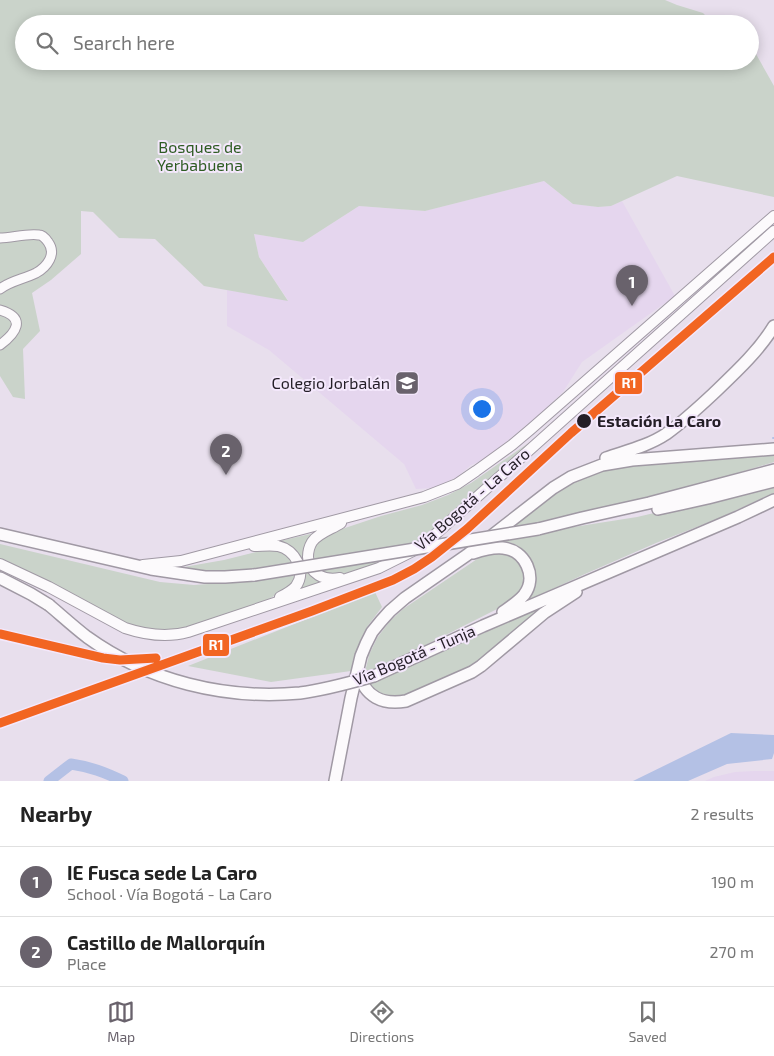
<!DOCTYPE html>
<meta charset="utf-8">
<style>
body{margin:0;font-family:"Exo 2",sans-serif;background:#f6f6f6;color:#222}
.you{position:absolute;left:481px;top:408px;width:18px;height:18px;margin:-12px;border:4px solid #fff;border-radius:50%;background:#1a73e8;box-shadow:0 0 0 8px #1a73e833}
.badge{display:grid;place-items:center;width:32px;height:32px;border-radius:50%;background:#69626c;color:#fff;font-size:16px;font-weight:700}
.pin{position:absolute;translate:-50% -41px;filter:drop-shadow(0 1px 2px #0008)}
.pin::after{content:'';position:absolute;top:26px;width:18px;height:15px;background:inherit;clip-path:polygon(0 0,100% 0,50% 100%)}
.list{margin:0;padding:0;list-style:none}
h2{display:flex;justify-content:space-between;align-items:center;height:65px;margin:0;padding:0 20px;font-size:21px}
h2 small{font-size:16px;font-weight:400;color:#767676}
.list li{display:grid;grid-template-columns:32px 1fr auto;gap:15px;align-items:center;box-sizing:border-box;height:70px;padding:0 20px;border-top:1px solid #e0e0e0}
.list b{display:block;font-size:19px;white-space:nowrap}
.list p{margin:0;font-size:16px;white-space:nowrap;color:#767676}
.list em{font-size:16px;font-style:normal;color:#767676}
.icon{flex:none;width:28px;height:28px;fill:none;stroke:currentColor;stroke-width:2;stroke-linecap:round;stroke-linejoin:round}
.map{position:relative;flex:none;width:774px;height:781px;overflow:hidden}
.search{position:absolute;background:#fff;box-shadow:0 2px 12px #0003;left:15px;right:15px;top:15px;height:55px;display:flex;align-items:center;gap:12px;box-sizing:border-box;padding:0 18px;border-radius:28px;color:#767676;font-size:19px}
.sheet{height:205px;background:#fff}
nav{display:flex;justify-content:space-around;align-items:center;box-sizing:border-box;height:70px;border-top:1px solid #e0e0e0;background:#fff;font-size:14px;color:#767676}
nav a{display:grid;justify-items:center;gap:2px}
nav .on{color:#69626c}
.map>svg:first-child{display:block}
</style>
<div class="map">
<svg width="774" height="781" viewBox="0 0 774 781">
<rect width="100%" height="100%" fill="#e8dfed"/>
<path fill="#e5d6ee" d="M544 181 573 204 598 207 611 206 622 201 675 296 582 362 563 392 539 415 485 459 471 465 457 477 434 488 416 489 404 464 269 350 227 326V290L288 300 259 257 254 234 303 242 359 206 425 211Z
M754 771H774V781H705L714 777 735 772Z"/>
<path fill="#cad3ca" d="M0 0H665L677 5 703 13 714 24H24V61H750V50L756 54 774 86V197L677 176 611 206 598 207 573 204 544 181 425 211 359 206 303 242 254 234 259 257 288 301 204 286 155 239 119 238 93 212 81 211V254L51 280 32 293 40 331 23 349 25 399 13 397 0 376Z
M540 435 423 539 399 555 371 567 338 575 321 574 312 558 313 547 318 540 330 533 381 516 422 505 448 495 471 483Z
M774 455V462L692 487 649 498 546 521 548 531 637 517 774 485V493L717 519 656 543 585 574 518 605C523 601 529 597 532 592 544 574 527 546 508 542 502 541 494 544 488 545L553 496 578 480 598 472 613 468 631 465Z
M319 532 304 552 326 582 296 593 304 571 275 542Z
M0 544 160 582 194 585 237 582 296 575 294 581 280 593 261 603 185 629 166 632 133 627 0 560Z
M268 549 282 550 294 563 250 569 219 572 178 568 224 560Z
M496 551 516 557 526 574 525 584 515 600 404 656 374 670 365 672 369 655 377 638 390 621 403 609 486 553Z
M375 592 382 607 367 627 351 671 271 682 188 666Z
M556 596 479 661 469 668 403 699 380 697 365 682Z"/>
<path fill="#b4c1e5" d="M731 733 774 735V753L772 759 727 764 688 781H633Z"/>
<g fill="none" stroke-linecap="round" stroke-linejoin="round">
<path stroke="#b4c1e5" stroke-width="2" d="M773 438H774"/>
<path stroke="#b4c1e5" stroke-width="11" d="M49 781 71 764C91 767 104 772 123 781"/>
<defs>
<path id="tertiary" d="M0 238C11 238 28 233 39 235 42 235 46 239 48 242 57 254 47 267 36 273 24 279 10 281 0 289
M0 310C27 318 16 333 0 345"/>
<path id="primary" d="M254 546C262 546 270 545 278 546 295 550 307 571 296 586 292 591 286 594 280 597
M0 564 49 587 125 628C146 635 166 638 188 632L379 568 413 551 429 540 774 231
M143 565 181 561 424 497 457 484 476 471 512 445 531 429 774 216
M340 578C324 581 309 574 308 557 308 552 309 547 312 542 318 533 332 529 341 523"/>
<path id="trunk" d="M606 458C626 451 648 446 666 434 683 422 698 408 713 394 735 373 758 352 774 326
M658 509 708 498 774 481
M538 529 582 518 649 503 774 470
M0 534 151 569 205 577H225L254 575
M473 553C482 550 493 547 503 548 525 550 538 577 524 595 518 602 510 607 503 612
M0 578 31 594 49 605
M359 672C364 697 383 705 406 701L472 672 481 666 544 613 576 592
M374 676 483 626 738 517 774 500
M335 781 351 698 361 656 366 644 372 632 381 621 390 611 405 598 467 555 553 488 571 477 602 465 632 460 774 449"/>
</defs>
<use href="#tertiary" stroke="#a099a4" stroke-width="11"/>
<use href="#primary" stroke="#a099a4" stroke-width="12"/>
<use href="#trunk" stroke="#a099a4" stroke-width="14"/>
<use href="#tertiary" stroke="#fcfafc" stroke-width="9"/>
<use href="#primary" stroke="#fcfafc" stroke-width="10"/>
<use href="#trunk" stroke="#fcfafc" stroke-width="11"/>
<defs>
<path id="trunk-bridge" d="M254 575 538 529
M49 605C62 616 74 627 87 637 148 681 225 700 300 693 325 690 349 683 374 676"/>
</defs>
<use href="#trunk-bridge" stroke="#a099a4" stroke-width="14" stroke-linecap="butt"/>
<use href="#trunk-bridge" stroke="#fcfafc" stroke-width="11"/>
<defs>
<path id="rail-1" d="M0 634 103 658 120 660 156 658
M0 723 312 611 393 580 414 569 432 557 467 529 571 433 774 257"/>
</defs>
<use href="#rail-1" stroke="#f4e8fc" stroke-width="12"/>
<use href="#rail-1" stroke="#f26522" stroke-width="9"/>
</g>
<defs>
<symbol id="school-square" viewBox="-11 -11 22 22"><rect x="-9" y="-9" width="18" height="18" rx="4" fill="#69626c" stroke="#f4e8fc"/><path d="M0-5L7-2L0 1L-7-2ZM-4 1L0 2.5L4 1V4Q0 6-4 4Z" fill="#fff"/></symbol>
</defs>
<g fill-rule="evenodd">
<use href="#school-square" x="393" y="369" width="28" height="28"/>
</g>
<circle fill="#241e27" stroke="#f4e8fc" stroke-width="2" cx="584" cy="421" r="8"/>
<g text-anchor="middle" stroke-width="4" stroke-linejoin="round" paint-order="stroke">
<g font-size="16" fill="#2e5c23" stroke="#f4e8fc">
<text x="200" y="153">Bosques de<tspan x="200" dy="18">Yerbabuena</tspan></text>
</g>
<g font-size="16" fill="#241e27" stroke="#f4e8fc" text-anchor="end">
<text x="390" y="389">Colegio Jorbalán</text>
</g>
<g font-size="16" font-weight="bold" fill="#241e27" stroke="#f4e8fc" text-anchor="start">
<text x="597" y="427">Estación La Caro</text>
</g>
<g font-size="16" fill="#241e27" stroke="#f4e8fc">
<text transform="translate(472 499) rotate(-41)" y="6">Vía Bogotá - La Caro</text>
<text transform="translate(414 655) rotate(-23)" y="6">Vía Bogotá - Tunja</text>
</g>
</g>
<g stroke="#f4e8fc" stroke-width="2">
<rect x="614" y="371" width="29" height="24" rx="5" fill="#f26522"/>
<rect x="202" y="633" width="28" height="24" rx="5" fill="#f26522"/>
</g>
<g font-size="14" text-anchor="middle" font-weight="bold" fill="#fff">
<text x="629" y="388">R1</text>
<text x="216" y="650">R1</text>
</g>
</svg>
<div class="you"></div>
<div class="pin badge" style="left:632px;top:306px">1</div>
<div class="pin badge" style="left:226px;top:475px">2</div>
<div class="search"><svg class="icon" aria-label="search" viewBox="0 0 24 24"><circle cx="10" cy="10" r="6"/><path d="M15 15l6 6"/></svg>Search here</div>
</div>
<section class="sheet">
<h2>Nearby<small>2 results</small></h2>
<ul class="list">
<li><span class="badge">1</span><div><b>IE Fusca sede La Caro</b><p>School · Vía Bogotá - La Caro</p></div><em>190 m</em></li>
<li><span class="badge">2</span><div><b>Castillo de Mallorquín</b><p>Place</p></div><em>270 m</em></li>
</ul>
</section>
<nav>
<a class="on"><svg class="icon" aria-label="map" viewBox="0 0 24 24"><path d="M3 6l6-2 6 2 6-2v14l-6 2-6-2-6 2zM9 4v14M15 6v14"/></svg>Map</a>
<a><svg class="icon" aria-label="directions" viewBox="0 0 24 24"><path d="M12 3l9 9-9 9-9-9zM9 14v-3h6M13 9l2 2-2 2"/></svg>Directions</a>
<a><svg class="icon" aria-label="saved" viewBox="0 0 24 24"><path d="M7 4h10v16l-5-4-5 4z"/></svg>Saved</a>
</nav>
